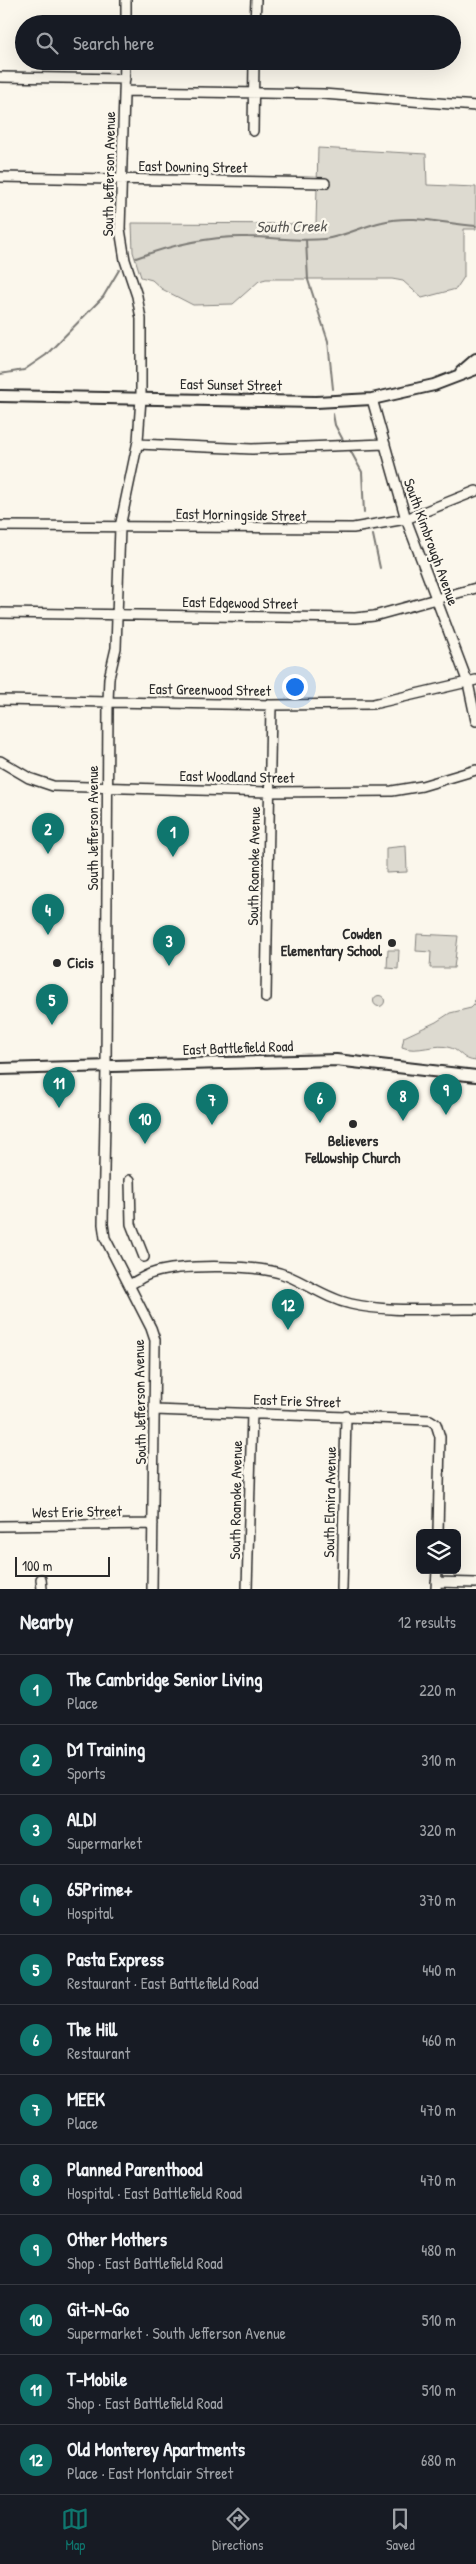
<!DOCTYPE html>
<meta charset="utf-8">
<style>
body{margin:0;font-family:"Patrick Hand",sans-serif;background:#20242c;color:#f1f3f6}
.controls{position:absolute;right:15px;bottom:15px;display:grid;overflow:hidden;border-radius:8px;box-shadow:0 5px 20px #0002}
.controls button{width:45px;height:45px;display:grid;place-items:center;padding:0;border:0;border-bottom:1px solid #363941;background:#171b24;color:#f1f3f6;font:25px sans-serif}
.scale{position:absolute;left:15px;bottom:12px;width:95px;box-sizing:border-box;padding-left:5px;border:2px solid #2b2b2b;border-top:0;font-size:14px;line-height:18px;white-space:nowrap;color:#2b2b2b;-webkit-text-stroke:4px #fbf7ec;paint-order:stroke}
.you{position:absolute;left:294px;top:686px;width:18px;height:18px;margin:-12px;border:4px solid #fff;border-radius:50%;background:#1a73e8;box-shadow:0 0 0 8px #1a73e833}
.badge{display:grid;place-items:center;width:32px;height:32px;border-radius:50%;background:#0f766e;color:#fff;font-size:16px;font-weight:700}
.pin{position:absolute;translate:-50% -41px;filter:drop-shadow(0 1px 2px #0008)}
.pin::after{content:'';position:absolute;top:26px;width:18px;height:15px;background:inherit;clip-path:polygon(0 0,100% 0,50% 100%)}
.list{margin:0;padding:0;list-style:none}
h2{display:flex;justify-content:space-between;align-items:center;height:65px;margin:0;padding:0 20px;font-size:21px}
h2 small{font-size:16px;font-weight:400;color:#9ea1a6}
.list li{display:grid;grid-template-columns:32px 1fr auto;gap:15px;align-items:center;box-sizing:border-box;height:70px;padding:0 20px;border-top:1px solid #363941}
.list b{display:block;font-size:19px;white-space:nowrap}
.list p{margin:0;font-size:16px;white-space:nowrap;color:#9ea1a6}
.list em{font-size:16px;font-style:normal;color:#9ea1a6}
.icon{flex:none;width:28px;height:28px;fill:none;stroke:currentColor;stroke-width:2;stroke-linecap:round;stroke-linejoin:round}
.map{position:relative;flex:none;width:476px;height:1589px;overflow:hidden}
.search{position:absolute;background:#171b24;box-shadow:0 5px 20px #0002;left:15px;right:15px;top:15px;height:55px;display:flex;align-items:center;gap:12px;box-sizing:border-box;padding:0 18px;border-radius:28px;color:#9ea1a6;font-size:19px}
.sheet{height:905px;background:#171b24}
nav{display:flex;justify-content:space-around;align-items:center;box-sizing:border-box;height:70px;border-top:1px solid #363941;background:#171b24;font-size:14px;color:#9ea1a6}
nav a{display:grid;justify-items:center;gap:2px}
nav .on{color:#0f766e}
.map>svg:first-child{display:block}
</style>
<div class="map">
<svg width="476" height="1589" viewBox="0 0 476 1589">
<rect width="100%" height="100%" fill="#fbf7ec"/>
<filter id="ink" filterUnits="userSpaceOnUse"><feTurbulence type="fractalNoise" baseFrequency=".02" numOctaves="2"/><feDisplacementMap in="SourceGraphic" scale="10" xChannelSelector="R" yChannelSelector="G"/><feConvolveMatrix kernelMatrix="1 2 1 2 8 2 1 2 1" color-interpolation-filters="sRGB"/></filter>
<g filter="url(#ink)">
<path fill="#dddad0" stroke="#84827e" d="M318 148 426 154 427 185 476 187V229H464V277L456 289 422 298 403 281 392 279H266L259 281 233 304 193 305 162 289 152 280 141 277 133 252 132 223 316 224Z
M406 846 407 872 386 873V848Z
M417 934 458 936 454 968H430L431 952 416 951Z
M388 950H399L398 969 387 968Z
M476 993V1061C462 1060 462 1052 451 1048 436 1042 417 1054 402 1047L404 1037 436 1022 450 1013 471 1008 474 1005Z
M373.5 1001a5.5 5.5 0 1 1 11 0a5.5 5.5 0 1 1-11 0Z"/>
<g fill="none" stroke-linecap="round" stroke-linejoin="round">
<path stroke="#7b7a75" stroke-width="2" d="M306 240 308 280 328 341 333 389
M136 258C171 245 210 236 248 237 273 237 298 242 324 239 344 237 362 226 382 222 414 214 444 224 476 226
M0 374 24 370 46 355 103 297 119 270
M333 414 335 425 343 440
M350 450 362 472 364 513
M373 535 380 568"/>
<defs>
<path id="minor" d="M126 24V0
M255 24 256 0
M125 61 120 229 125 260 137 296 141 319V398L138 441 120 527 116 648 109 678 108 701 106 1067 103 1224 105 1238 151 1328 155 1340 152 1589
M0 77 125 79
M125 91 323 94 476 106
M253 131 254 61
M0 177 325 183
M372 399 406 519 468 683 476 721
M138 444 252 449 385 444
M0 526 353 528 406 519 476 491
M0 613 355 618 374 616 476 588
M0 700 271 705 373 704 476 680
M0 761 29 778 53 786 270 792 392 791 422 786 476 770
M266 998 271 705
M130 1180 131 1224 144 1257
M129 1285C137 1281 145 1275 153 1273 183 1264 260 1264 288 1276 309 1285 328 1299 351 1304 390 1313 435 1308 476 1309
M155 1410 430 1420 436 1424 440 1437 438 1533
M0 1526 153 1524
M41 1579 42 1589
M436 1582 476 1583
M247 1589 252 1413
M342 1589 346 1416
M436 1589 437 1570"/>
<path id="major" d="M461 372 476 359
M0 396 316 402 372 399 434 385 476 369
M0 1069 336 1060 476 1076"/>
</defs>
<use href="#minor" stroke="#2b2b2b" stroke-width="12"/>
<use href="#major" stroke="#2b2b2b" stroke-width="14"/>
<use href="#minor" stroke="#fbf7ec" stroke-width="9"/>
<use href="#major" stroke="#fbf7ec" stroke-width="10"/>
</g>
</g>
<g fill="#2b2b2b" stroke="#fbf7ec" stroke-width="2">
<circle cx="392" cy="943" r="5"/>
<circle cx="57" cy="963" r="5"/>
<circle cx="353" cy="1124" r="5"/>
</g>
<g text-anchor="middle" stroke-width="4.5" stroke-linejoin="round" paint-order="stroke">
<g font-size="15" fill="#2b2b2b" stroke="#fbf7ec">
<text transform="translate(193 167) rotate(1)" y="5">East Downing Street</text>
<text transform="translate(109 174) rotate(-89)" y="5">South Jefferson Avenue</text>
<text transform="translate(231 385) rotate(1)" y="5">East Sunset Street</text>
<text transform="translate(241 515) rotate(1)" y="5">East Morningside Street</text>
<text transform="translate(431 542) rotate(70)" y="5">South Kimbrough Avenue</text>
<text transform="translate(240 603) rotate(1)" y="5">East Edgewood Street</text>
<text transform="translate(210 690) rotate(1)" y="5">East Greenwood Street</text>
<text transform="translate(237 777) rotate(1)" y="5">East Woodland Street</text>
<text transform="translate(93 828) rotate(-90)" y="5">South Jefferson Avenue</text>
<text transform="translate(254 866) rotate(-89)" y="5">South Roanoke Avenue</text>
<text transform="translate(238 1048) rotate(-2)" y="5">East Battlefield Road</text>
<text transform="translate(297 1401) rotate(2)" y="5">East Erie Street</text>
<text transform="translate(140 1402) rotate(-91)" y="5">South Jefferson Avenue</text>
<text transform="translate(236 1500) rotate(-89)" y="5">South Roanoke Avenue</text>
<text transform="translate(330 1502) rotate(-89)" y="5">South Elmira Avenue</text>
<text transform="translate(77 1512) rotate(-1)" y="5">West Erie Street</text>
</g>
<g font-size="15" font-weight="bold" fill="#2b2b2b" stroke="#fbf7ec" text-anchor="end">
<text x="382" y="939">Cowden<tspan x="382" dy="17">Elementary School</tspan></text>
<text x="67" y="968" text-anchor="start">Cicis</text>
<text x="353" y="1146" text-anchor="middle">Believers<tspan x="353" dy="17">Fellowship Church</tspan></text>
</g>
<g font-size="16" font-style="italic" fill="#5a5956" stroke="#fbf7ec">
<text transform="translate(291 226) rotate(-1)" y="6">South Creek</text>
</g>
</g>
</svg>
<div class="controls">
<button><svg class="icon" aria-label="layers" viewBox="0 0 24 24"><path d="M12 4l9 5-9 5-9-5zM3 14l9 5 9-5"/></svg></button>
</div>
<div class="scale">100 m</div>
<div class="you"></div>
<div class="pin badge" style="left:173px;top:857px">1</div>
<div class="pin badge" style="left:48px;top:854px">2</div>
<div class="pin badge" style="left:169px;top:966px">3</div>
<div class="pin badge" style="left:48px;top:935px">4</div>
<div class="pin badge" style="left:52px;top:1025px">5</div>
<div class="pin badge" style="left:320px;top:1123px">6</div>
<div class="pin badge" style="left:212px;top:1125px">7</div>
<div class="pin badge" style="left:403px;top:1121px">8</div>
<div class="pin badge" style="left:446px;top:1115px">9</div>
<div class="pin badge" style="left:145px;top:1144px">10</div>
<div class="pin badge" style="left:59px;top:1108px">11</div>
<div class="pin badge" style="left:288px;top:1330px">12</div>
<div class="search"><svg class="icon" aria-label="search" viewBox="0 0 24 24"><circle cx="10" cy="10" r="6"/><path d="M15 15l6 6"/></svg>Search here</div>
</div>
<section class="sheet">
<h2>Nearby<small>12 results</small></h2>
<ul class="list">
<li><span class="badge">1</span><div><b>The Cambridge Senior Living</b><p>Place</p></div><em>220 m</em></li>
<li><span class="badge">2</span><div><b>D1 Training</b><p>Sports</p></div><em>310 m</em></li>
<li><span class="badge">3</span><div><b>ALDI</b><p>Supermarket</p></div><em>320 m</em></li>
<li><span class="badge">4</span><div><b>65Prime+</b><p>Hospital</p></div><em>370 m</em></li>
<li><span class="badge">5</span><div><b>Pasta Express</b><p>Restaurant · East Battlefield Road</p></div><em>440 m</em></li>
<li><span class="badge">6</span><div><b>The Hill</b><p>Restaurant</p></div><em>460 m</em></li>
<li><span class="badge">7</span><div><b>MEEK</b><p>Place</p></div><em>470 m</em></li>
<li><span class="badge">8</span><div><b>Planned Parenthood</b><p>Hospital · East Battlefield Road</p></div><em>470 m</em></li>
<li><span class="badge">9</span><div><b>Other Mothers</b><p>Shop · East Battlefield Road</p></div><em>480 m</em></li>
<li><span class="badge">10</span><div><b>Git-N-Go</b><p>Supermarket · South Jefferson Avenue</p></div><em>510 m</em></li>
<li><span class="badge">11</span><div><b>T-Mobile</b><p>Shop · East Battlefield Road</p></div><em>510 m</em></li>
<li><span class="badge">12</span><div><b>Old Monterey Apartments</b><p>Place · East Montclair Street</p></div><em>680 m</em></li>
</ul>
</section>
<nav>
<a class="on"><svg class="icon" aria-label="map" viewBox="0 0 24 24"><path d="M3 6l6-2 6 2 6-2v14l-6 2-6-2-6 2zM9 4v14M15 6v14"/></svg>Map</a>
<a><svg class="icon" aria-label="directions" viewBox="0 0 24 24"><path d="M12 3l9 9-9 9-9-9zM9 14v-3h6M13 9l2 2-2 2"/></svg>Directions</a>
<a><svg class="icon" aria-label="saved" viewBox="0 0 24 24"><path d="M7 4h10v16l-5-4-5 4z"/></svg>Saved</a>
</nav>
